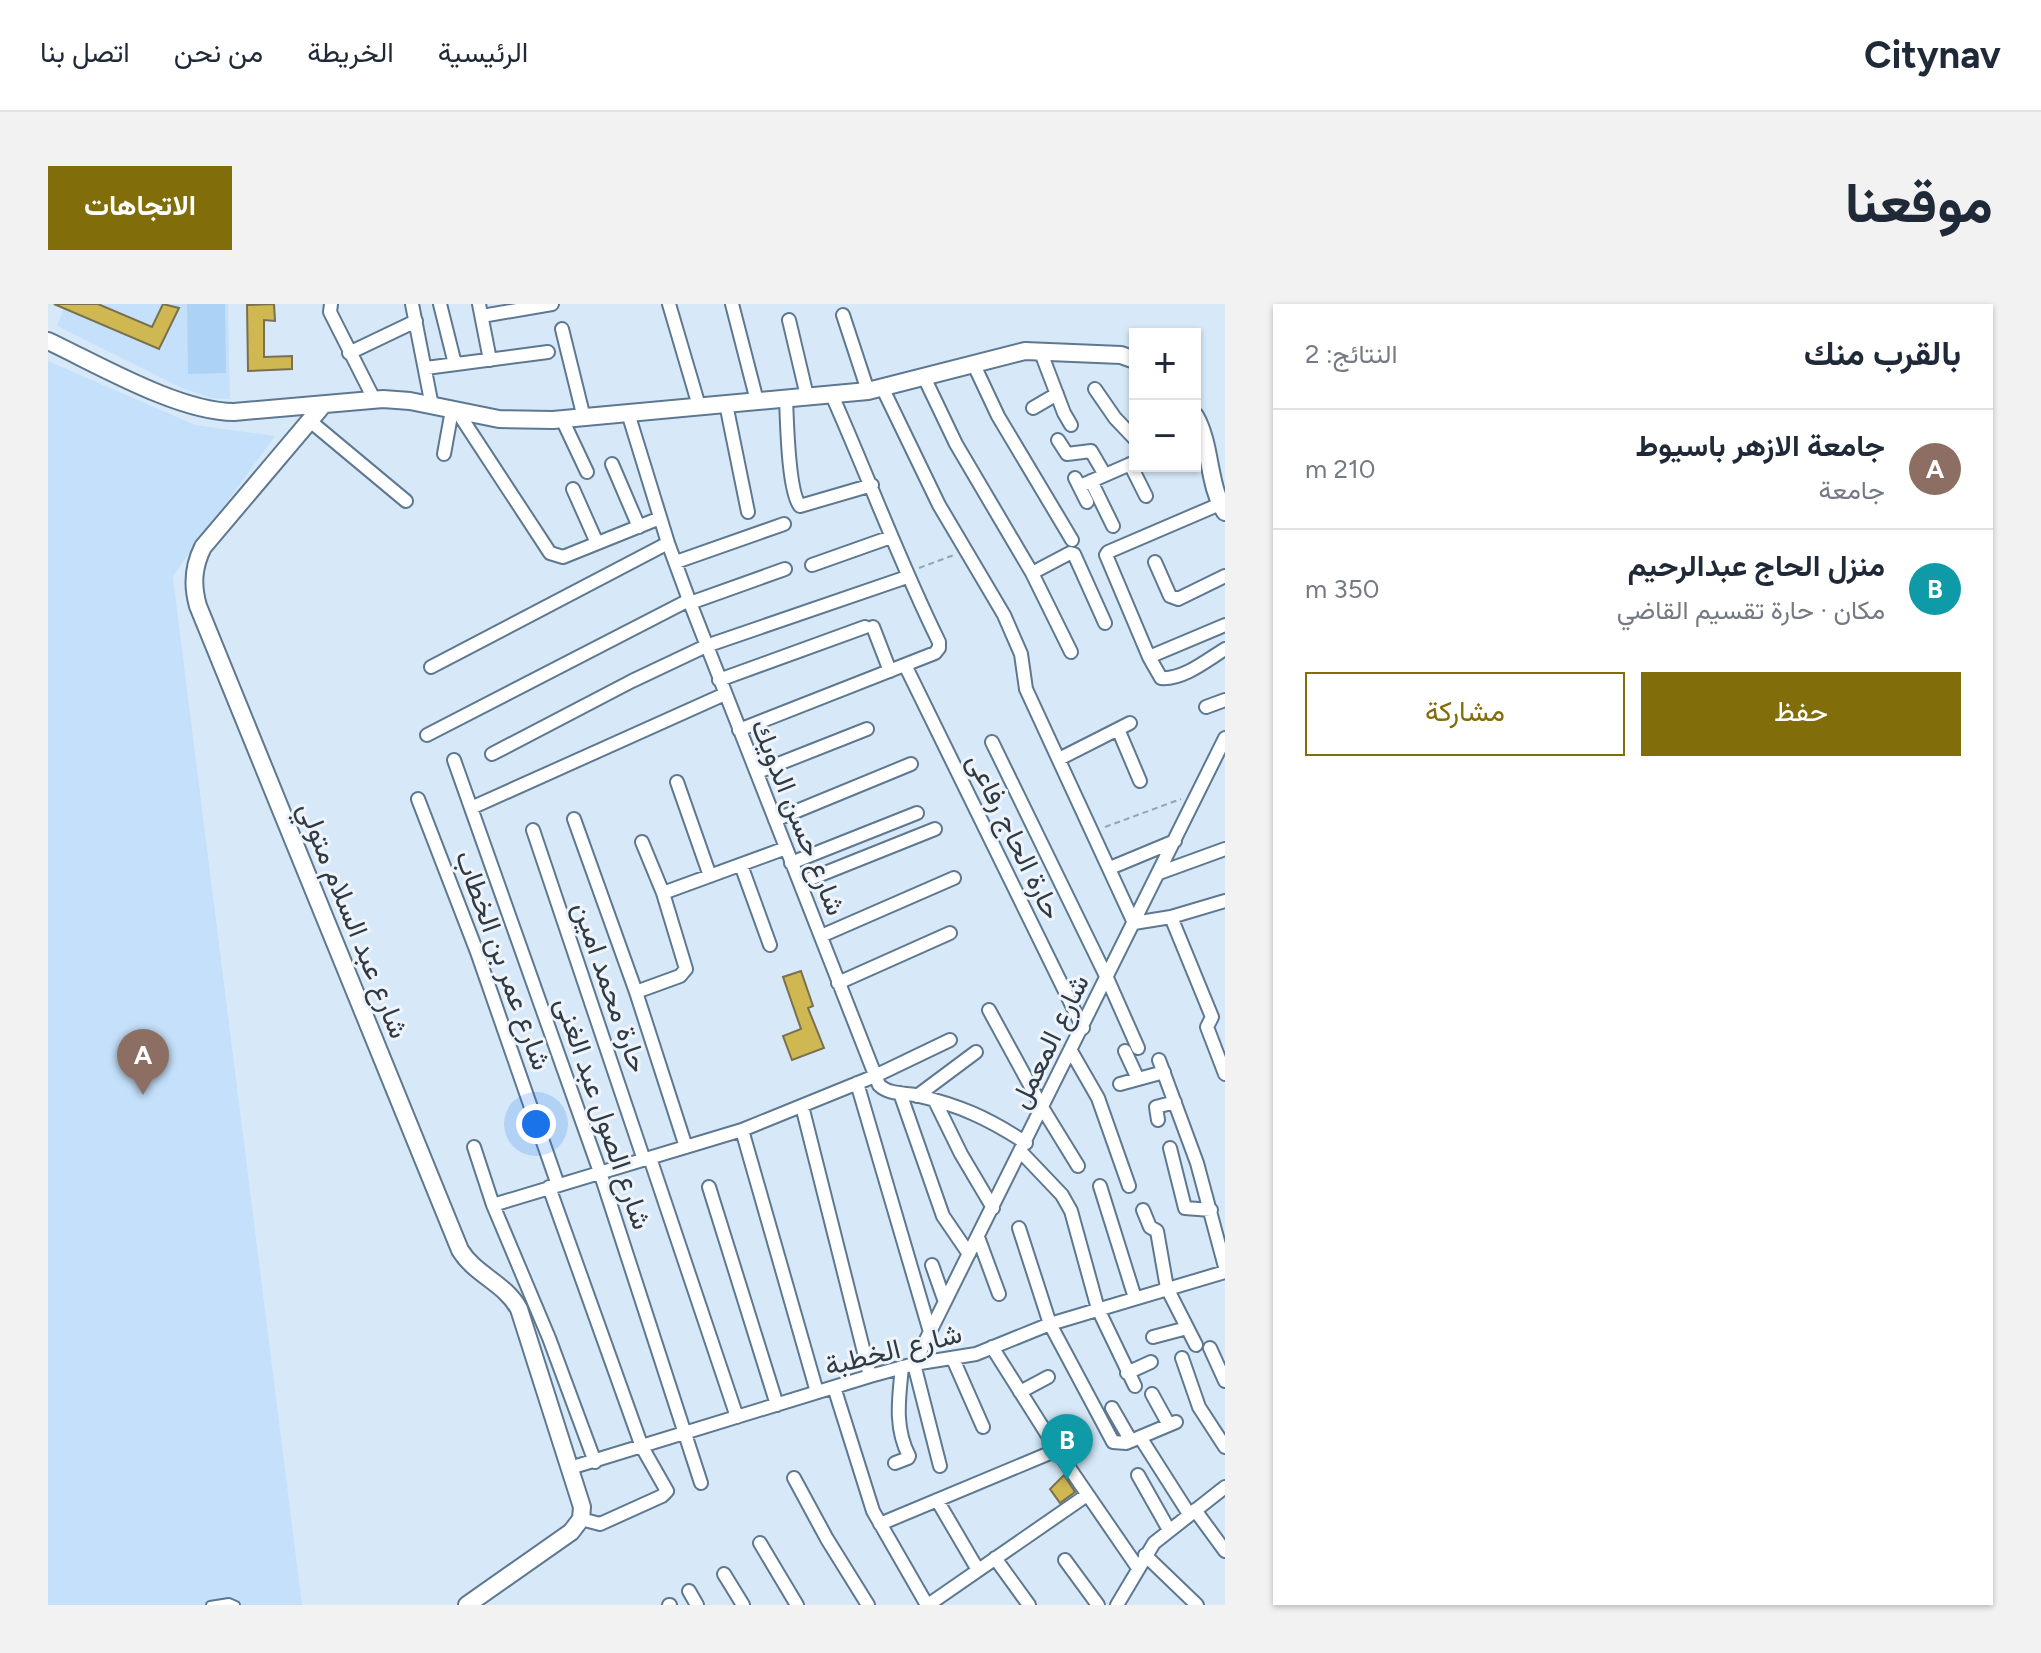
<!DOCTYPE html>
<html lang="ar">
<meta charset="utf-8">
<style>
body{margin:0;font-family:Figtree,Vazirmatn,sans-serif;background:#f2f2f3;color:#1f2937;direction:rtl}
.controls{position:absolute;right:24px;top:24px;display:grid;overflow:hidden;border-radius:0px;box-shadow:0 2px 6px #0004}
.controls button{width:72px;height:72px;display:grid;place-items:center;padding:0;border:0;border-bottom:2px solid #e0e1e3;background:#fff;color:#1f2937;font:40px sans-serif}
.you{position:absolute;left:488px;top:820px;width:28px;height:28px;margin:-20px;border:6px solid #fff;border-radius:50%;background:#1a73e8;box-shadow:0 0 0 12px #1a73e833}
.badge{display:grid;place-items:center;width:52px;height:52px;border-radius:50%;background:#816e0a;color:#fff;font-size:26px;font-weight:700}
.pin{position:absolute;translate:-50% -66px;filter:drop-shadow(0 2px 4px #0008)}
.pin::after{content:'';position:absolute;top:42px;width:28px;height:24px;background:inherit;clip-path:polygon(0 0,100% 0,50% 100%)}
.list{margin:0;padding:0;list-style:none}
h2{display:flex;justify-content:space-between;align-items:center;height:104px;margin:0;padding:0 32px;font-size:34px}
h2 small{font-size:26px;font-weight:400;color:#747a83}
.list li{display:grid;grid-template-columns:52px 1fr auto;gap:24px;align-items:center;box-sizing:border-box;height:120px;padding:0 32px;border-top:2px solid #e0e1e3}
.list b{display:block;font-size:30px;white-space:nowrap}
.list p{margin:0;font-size:26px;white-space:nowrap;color:#747a83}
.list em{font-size:26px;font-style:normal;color:#747a83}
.actions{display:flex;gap:16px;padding:24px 32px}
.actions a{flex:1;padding:18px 0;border:2px solid #816e0a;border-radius:0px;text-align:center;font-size:28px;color:#816e0a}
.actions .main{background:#816e0a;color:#fff}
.map{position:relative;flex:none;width:1177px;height:1301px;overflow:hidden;direction:ltr;border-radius:0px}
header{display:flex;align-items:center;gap:48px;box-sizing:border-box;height:112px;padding:0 40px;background:#fff;border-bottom:2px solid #e0e1e3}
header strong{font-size:38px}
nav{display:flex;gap:44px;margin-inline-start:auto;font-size:28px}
.intro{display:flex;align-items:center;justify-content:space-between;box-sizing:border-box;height:192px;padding:0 48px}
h1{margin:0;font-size:56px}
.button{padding:20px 36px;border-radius:0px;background:#816e0a;color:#fff;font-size:28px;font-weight:700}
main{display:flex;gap:48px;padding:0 48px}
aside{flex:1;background:#fff;border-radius:0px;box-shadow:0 2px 6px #0004}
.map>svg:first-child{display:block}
</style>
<header>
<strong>Citynav</strong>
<nav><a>الرئيسية</a><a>الخريطة</a><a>من نحن</a><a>اتصل بنا</a></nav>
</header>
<div class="intro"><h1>موقعنا</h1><a class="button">الاتجاهات</a></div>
<main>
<aside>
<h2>بالقرب منك<small>النتائج: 2</small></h2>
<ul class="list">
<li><span class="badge" style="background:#8d6e63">A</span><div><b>جامعة الازهر باسيوط</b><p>جامعة</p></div><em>210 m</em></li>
<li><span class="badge" style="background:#0f9aa8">B</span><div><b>منزل الحاج عبدالرحيم</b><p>مكان · حارة تقسيم القاضي</p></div><em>350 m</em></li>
</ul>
<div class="actions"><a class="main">حفظ</a><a>مشاركة</a></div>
</aside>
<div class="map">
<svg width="1177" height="1301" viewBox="0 0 1177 1301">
<rect width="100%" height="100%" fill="#d7e9f9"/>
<path fill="#c4e0fa" d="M17 0H180L182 95 164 94 134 84 9 22Z
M0 57 147 121 227 132 125 272 126 282 254 1301H0Z"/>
<path fill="#acd2f5" d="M139 0H177L178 69 140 70Z"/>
<path fill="#cfb751" stroke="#78704f" stroke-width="2" d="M6 0H50L104 23 115 0 131 4 111 45Z
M226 0 227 17 216 16V53L244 52V65L200 67 199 1Z
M753 667 765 702 760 704 776 744 744 756 735 732 753 725 735 673Z
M1016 1171 1027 1188 1012 1199 1002 1185Z"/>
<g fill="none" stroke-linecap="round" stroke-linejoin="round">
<defs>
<path id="lane" d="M162 1301 181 1298 188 1301"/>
<path id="street" d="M283 0 282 8 326 95
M364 0 384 102
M392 0 407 60
M431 0 442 56
M621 0 651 102
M684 0 709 97
M795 11 820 87
M434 12 504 0
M741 16 759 92
M514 25 536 114
M992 46 1016 109 1023 121
M301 49 368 17
M926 61 950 112 1024 236
M378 64 500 48
M876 73 908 140 984 269 1023 348
M834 83 891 201 956 311 973 350 978 385 1086 619 1123 613 1177 597
M1047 85 1067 114 1087 135
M738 94C739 117 740 187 752 202L824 181
M678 100 700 208
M985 104 1009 90
M409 107 502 249 515 253 612 214
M580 109 620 239 641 296 831 781C840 790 855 789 867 791 911 801 940 814 978 839
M514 115 539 168
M262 117 358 197
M1010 136 1019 150 1043 147 1057 171
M396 150 404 106
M564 160 591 223
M1082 160 1098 192
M1027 174 1039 198
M1043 177 1065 222
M1032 182 1087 158
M525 185 549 239
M1172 200 1060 248 1058 251 1101 353 1113 374C1135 376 1159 356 1177 345
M628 258 736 220
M1107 258 1122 292 1130 295 1177 272
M764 261 843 233
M984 269 1022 249 1026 250 1057 319
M642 299 737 265
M825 323 842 367
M1101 353 1177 321
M857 361 1035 724
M383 363 620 239
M671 376 817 323
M1158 403 1177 396
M1070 425 1092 477
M691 426 887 349 891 344V338C851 257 820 172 783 89
M379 431 641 296
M944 438 1059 674 1090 744
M444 450 584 377 658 342 859 273
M1011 455 1082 419
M406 456 552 868 653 1179
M710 468 819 425
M629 478 662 572
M370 495 429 648 510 881
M423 504 677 390
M526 515 588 688 638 843
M727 516 863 460
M485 526 596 856
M743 559 869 509
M693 561 722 641
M1062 564 1127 537
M1111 569 1177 545
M752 579 887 525
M615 589 738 544
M1123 613 1164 713 1159 723 1177 770
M773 632 906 574
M790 679 902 629
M588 688 632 672 638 665 615 589 594 538
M941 706 995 805 1030 862
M1023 747 1050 794 1081 882
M1077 747 1090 775
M1111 756 1149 859 1177 963
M809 779 882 1028
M1072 780 1116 768
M852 789 895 912 921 950
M869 792 928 748
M887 797 913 850 945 904
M754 802 822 1072
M1110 816 1108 803 1127 798
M694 826 769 1088
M426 843 445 901 501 1034 547 1158
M1122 844 1137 904 1163 906
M973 848 1014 891 1023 907 1050 1005 1087 1082
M602 854 689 1113
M1052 882 1087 994
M501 883 594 1143 619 1187 614 1192 552 1220 533 1215
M661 883 729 1101
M445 901 694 826 827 772 902 736
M1095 906 1102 923 1109 927 1119 984 1148 1041
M971 924 1002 1020 1065 1138 1078 1139 1128 1118
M930 933 951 990
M884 961 897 998
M1105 1033 1139 1024
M944 1043 1009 1146 1090 1264
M1162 1044 1177 1077
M1134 1054 1151 1103 1177 1143
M905 1055 935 1123
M1079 1069 1103 1058
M786 1083 825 1207 879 1301
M972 1088 1000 1073
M1104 1090 1121 1121
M1064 1104 1083 1137
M1092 1133 1141 1210
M847 1159 860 1154 861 1152C846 1123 851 1094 854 1063
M892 1162 866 1060 1177 434
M522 1164 822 1072 866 1060 928 1050 1002 1020 1177 968
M1090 1171 1121 1226
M746 1174 779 1235 820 1301
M889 1196 930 1266
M1147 1206 1177 1247
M832 1220 1009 1146
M712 1239 749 1301
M1097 1251 1149 1301
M947 1254 981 1301
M1017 1256 1050 1301
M676 1270 695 1301
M641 1287 649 1301
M621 1301H622
M880 1301 1039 1191
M1069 1301 1106 1239 1177 1183"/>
<path id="secondary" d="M0 37C51 61 131 108 186 108L335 95 362 97 451 115 505 116 820 87 977 47 1073 51 1087 56
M275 101 155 243C145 263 144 281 150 302L412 946C427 971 457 979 471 1005L534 1203 533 1215 523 1228 419 1301
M1147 112C1164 142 1159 179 1177 208"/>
</defs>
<use href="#lane" stroke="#5d7890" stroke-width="10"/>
<use href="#street" stroke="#5d7890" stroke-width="16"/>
<use href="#secondary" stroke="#5d7890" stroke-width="20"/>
<path stroke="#94a4b2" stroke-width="2" stroke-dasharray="6 4" stroke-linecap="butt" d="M871 264 906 251
M1057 523 1133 495"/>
<use href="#lane" stroke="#fff" stroke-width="6"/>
<use href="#street" stroke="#fff" stroke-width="12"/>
<use href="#secondary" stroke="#fff" stroke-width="16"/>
</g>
<g text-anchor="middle" stroke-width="6" stroke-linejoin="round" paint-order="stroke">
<g font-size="28" fill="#2f3a45" stroke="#eef4fa">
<text transform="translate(751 513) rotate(68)" y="10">شارع حسن الدويك</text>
<text transform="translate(967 532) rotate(64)" y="10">حارة الحاج رفاعى</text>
<text transform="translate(306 616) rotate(68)" y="10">شارع عبد السلام متولي</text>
<text transform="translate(456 656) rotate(70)" y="10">شارع عمر بن الخطاب</text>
<text transform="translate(563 683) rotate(71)" y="10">حارة محمد امين</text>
<text transform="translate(1001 737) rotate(-64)" y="10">شارع المعمل</text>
<text transform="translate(556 809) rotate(71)" y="10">شارع الصول عبد الغنى</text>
<text transform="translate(845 1045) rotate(-14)" y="10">شارع الخطبة</text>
</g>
</g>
</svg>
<div class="controls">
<button>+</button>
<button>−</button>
</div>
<div class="you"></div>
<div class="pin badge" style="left:95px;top:791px;background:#8d6e63">A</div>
<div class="pin badge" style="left:1019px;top:1176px;background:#0f9aa8">B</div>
</div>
</main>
